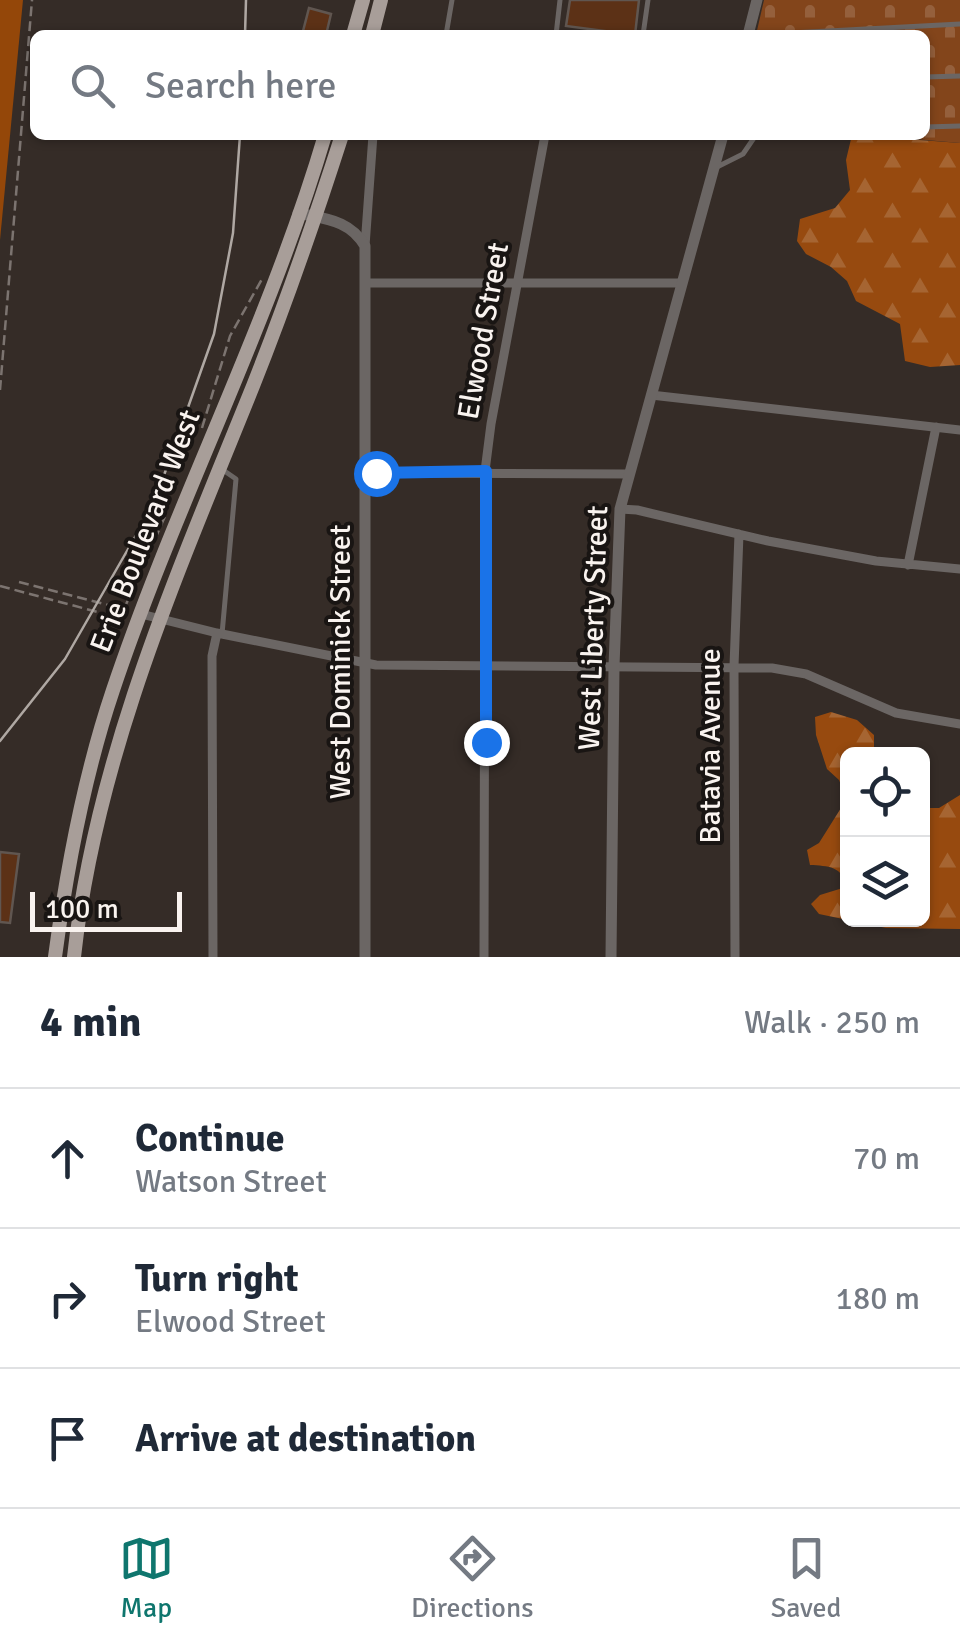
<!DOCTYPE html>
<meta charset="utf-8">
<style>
body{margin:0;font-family:Signika,sans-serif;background:#f6f6f7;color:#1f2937}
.controls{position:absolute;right:30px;bottom:30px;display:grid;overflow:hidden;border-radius:15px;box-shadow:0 2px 8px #0004}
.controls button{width:90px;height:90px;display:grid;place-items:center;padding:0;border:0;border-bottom:2px solid #e0e1e3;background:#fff;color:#1f2937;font:50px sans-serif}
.scale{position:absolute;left:30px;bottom:25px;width:152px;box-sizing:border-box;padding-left:10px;border:5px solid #f9f3ef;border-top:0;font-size:28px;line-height:35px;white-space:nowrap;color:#f9f3ef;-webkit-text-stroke:8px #191513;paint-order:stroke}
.stop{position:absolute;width:30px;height:30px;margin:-22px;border:8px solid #1a73e8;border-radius:50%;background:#fff}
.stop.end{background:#1a73e8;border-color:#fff;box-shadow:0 2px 10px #0008}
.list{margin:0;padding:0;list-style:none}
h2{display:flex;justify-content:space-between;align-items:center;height:130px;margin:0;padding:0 40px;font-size:42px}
h2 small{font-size:32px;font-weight:400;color:#747a83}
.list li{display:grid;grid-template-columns:65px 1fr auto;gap:30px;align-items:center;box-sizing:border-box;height:140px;padding:0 40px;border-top:2px solid #e0e1e3}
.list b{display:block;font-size:38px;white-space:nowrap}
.list p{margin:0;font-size:32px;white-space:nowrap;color:#747a83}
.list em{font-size:32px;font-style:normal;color:#747a83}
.icon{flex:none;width:55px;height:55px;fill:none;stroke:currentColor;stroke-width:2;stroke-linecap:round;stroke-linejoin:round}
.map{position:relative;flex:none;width:960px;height:957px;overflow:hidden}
.search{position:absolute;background:#fff;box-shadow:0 2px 8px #0004;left:30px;right:30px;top:30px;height:110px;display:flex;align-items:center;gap:25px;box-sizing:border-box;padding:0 35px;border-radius:15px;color:#747a83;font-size:38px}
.sheet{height:550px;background:#fff}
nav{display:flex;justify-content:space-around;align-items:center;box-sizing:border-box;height:140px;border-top:2px solid #e0e1e3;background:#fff;font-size:28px;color:#747a83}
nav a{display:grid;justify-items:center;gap:5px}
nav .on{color:#0f766e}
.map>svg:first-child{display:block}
</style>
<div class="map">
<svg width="960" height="957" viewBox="0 0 960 957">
<defs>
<pattern id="forest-firs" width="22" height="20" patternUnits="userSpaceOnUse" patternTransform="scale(2.5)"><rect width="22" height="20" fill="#974a0f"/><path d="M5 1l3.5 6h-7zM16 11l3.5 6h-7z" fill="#a66532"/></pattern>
<pattern id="cemetery-stones" width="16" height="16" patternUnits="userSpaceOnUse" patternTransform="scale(2.5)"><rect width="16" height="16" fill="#83451b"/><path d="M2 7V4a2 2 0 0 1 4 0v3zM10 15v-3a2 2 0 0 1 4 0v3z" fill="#95603c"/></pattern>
</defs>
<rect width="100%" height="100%" fill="#352c27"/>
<path fill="url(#forest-firs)" d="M852 135 960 143V365L930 367 905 361 900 324 856 301 847 281 831 267 806 254 797 241 800 219 835 208 850 190 846 160Z
M831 712 857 720 874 735V754H848V919H922L923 808H939L960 795V929L886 928 819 914 811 904 820 895 846 887C843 866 828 866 810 865L807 850 819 843 841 808 845 794 839 780 827 769 816 735 815 717Z"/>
<path fill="url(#cemetery-stones)" d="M764 0H960V143L869 135H925V35H756Z"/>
<path fill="#944709" d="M0 0H23L0 240Z"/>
<path fill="#5c3116" stroke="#605650" stroke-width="2.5" d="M570 0H639L635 35 566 26Z
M309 8 331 14 326 35H302Z
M0 852 19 854 10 923 0 922Z"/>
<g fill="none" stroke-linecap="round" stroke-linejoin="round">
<path stroke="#7c7470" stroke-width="2.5" stroke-dasharray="10 5" stroke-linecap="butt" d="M0 390 32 0
M202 428 230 336 262 279
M19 582 124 609
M0 586 120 618 166 514"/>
<path stroke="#6b6664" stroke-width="5" d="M556 33 571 35
M446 35 452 0
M556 35 560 0
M643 35 648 0
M752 35 960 24
M925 77 960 76
M925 127 960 126
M717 167 743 154 756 135
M222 634 236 479 223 470"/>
<path stroke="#6b6664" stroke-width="9" d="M365 246 373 135
M366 283H682
M651 395 960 430
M365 473 628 474
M620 509 637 510 768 541 876 561 960 569
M908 565 936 427
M141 614 217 633 376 665 772 668 806 674 896 713 960 724
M213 957 212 656 217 633
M484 957 485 471 491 424 545 135
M735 957 734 666 739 534"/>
<path stroke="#6b6664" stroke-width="11" d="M748 35 757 0
M298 213C326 219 350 220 365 246V957
M611 957 614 666 620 509 723 135"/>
<path stroke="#a89e99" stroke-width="14" d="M353 35 363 0
M372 35 381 0
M55 957C67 867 84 776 113 690 176 502 269 325 325 135
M74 957C96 756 178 572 253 386 286 303 315 219 342 135"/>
<path stroke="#afa8a3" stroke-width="2.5" d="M245 35 246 0
M0 741 65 659 143 523 163 478 214 334 233 233 240 135"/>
</g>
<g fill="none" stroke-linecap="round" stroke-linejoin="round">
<path stroke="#1a73e8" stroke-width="12" d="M376 473 486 471V742"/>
</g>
<g text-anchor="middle" stroke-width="8" stroke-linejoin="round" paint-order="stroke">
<g font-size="30" fill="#f9f3ef" stroke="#191513">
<text transform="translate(483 331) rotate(-80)" y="10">Elwood Street</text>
<text transform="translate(145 531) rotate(-69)" y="10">Erie Boulevard West</text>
<text transform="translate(593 628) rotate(-88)" y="10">West Liberty Street</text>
<text transform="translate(340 662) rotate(-90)" y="10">West Dominick Street</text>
<text transform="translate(710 746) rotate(-90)" y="10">Batavia Avenue</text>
</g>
</g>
</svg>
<div class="controls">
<button><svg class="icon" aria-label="locate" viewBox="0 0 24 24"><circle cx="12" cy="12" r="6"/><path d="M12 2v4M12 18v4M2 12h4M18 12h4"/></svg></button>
<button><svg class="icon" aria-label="layers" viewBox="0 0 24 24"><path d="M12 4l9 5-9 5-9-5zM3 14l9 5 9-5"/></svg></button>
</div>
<div class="scale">100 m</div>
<div class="stop" style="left:376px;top:473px"></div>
<div class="stop end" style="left:486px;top:742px"></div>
<div class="search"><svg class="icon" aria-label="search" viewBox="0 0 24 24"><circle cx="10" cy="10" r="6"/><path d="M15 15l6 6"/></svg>Search here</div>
</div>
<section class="sheet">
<h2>4 min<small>Walk · 250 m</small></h2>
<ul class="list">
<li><svg class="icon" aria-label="ahead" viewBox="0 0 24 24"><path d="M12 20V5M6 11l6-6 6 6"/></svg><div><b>Continue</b><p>Watson Street</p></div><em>70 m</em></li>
<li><svg class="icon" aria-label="right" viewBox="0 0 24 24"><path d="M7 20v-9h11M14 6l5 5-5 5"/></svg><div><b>Turn right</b><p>Elwood Street</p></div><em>180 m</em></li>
<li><svg class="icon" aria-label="arrive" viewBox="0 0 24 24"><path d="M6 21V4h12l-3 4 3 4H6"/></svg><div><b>Arrive at destination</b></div></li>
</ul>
</section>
<nav>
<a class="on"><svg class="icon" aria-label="map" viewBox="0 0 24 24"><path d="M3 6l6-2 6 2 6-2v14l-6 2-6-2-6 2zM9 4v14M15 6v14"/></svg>Map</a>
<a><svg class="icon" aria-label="directions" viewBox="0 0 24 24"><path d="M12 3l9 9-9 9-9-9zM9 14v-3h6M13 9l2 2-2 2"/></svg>Directions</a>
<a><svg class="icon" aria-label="saved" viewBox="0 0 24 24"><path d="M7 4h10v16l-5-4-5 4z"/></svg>Saved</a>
</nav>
